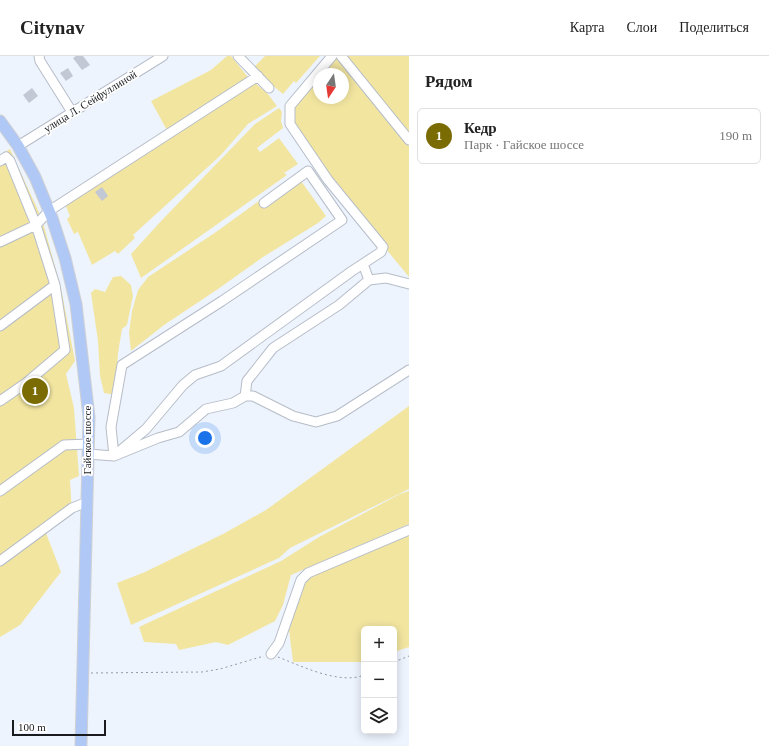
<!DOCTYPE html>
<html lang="ru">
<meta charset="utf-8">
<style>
body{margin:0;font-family:"Times New Roman",serif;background:#f6f6f6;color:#222}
.controls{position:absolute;right:12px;bottom:12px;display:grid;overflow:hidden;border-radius:6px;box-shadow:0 2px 10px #0003}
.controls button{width:36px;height:36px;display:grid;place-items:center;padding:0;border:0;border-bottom:1px solid #e0e0e0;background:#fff;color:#222;font:20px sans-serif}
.compass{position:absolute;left:313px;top:12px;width:36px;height:36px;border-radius:50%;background:#fff;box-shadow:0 2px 10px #0003;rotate:193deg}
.scale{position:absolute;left:12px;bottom:10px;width:94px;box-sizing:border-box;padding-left:4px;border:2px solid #191b1f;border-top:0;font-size:11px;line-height:14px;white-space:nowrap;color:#191b1f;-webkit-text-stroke:3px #fff;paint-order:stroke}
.you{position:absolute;left:205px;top:382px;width:14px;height:14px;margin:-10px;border:3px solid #fff;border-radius:50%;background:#1a73e8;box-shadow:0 0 0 6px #1a73e833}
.badge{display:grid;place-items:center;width:26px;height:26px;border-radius:50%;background:#7a6b03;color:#fff;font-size:13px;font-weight:700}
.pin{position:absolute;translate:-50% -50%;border:2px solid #fff;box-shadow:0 1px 4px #0006}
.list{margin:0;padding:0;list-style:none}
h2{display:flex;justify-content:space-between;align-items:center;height:52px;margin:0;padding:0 16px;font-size:17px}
h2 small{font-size:13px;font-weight:400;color:#767676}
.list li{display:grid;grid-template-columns:26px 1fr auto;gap:12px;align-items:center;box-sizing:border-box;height:56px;margin:0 8px 8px;padding:0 8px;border:1px solid #e0e0e0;border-radius:6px}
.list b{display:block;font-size:15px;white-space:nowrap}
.list p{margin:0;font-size:13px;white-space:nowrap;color:#767676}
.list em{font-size:13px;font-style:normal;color:#767676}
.icon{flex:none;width:22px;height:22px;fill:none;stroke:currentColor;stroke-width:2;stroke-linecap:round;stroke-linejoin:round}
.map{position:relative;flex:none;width:409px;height:690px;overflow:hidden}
header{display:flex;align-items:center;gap:24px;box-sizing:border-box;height:56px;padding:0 20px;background:#fff;border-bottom:1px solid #e0e0e0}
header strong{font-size:19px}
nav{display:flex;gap:22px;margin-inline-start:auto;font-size:14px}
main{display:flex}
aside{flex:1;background:#fff}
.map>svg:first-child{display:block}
</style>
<header>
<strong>Citynav</strong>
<nav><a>Карта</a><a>Слои</a><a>Поделиться</a></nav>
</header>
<main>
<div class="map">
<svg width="409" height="690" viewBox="0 0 409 690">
<rect width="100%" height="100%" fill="#eef4fe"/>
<path fill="#f2e5a0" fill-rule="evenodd" d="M227 0H231L248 21 268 38 277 50 248 68 220 100 133 179 135 182 118 198 115 195 92 209 78 176 74 178 67 163 70 160 65 148 169 78 151 45 211 14Z
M265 0H320L296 27 294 25 283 38 252 13Z
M329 0H339L409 90V221L290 76C285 68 283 60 287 51ZM319 18H343V42H319Z
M345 0H409V80Z
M279 52 282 56 281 65 283 72 257 92 260 96 279 82 298 108 284 117 287 119 141 222 131 198 163 163 255 68Z
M10 93 42 163 61 232 75 305 66 318 74 352 79 420 70 424 72 457 46 477 61 516 20 569 0 581V99Z
M296 118 326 160 318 167 263 201 218 233 164 269 131 295 129 277 132 255 138 234 148 221 216 176Z
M121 220 131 229 133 240 127 269 122 273 118 297 115 339 104 337 100 320 98 285 91 237 95 233 105 236 113 221Z
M409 350V433L290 492 279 502 131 569 117 527 145 516 223 478 266 454Z
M409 435V468L291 519 283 549 275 565 228 589 216 586 179 594 176 588 144 586 139 571 281 505 319 481 400 438Z
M409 479V591L394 596V573H364V606H293L289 574 297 542 308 521 342 505Z"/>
<path fill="#c2c8d4" d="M76 0H83L90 9 82 14 73 2Z
M68 12 73 20 66 25 60 17Z
M32 32 38 40 29 47 23 39Z
M102 131 108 140 102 145 95 136Z"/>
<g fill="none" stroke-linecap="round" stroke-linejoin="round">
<defs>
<path id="minor" d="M39 0 40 5 72 56
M238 0 269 32
M341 0 409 84
M18 90 163 0
M0 105 6 101 10 105 36 169 0 186
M264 147 308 115 342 164 222 245 122 309 111 371 114 400 158 382 179 376 206 353 233 347 245 340 247 325 273 292 339 249 369 224 363 208
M369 224 386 222 409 228
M0 270 55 229
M245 340H253L293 360 316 366 337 360 409 314
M0 345 26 327 65 294 55 229 36 169 49 155 258 20
M88 398 114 400 146 373 183 329 195 319 221 310 352 215 381 196 383 191 328 124 290 68V50L332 0
M0 435 64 389 88 388
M0 505 72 452 87 446
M271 598 279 587 301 524 308 517 409 474"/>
<path id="major" d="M0 65 18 90 35 121 52 162 65 202 76 248 89 361 81 690"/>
</defs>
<use href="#minor" stroke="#b6bdc8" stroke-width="11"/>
<use href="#major" stroke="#d1d1d2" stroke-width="13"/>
<path stroke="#9498a0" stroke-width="1" stroke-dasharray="2 3" stroke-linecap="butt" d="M278 601C301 610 340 629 364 619
M394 606 409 600
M91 617 202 616 220 613 264 600"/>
<use href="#minor" stroke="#fff" stroke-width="9"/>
<use href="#major" stroke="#b0c8f5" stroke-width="11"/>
</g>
<g text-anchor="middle" stroke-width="4" stroke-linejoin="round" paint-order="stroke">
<g font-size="11" fill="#191b1f" stroke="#fff">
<text transform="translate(90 45) rotate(-32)" y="4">улица Л. Сейфуллиной</text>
<text transform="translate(87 384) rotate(-90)" y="4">Гайское шоссе</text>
</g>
</g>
</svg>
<div class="controls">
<button>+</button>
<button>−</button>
<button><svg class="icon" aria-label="layers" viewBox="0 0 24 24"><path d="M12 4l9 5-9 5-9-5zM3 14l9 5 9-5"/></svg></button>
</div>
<svg class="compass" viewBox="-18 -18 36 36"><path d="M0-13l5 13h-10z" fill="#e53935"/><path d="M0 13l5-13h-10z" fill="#767676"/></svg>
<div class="scale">100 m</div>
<div class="you"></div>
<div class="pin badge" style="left:35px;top:335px">1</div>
</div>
<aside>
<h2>Рядом<small></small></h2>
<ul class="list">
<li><span class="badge">1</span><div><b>Кедр</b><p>Парк · Гайское шоссе</p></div><em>190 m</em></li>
</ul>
</aside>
</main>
